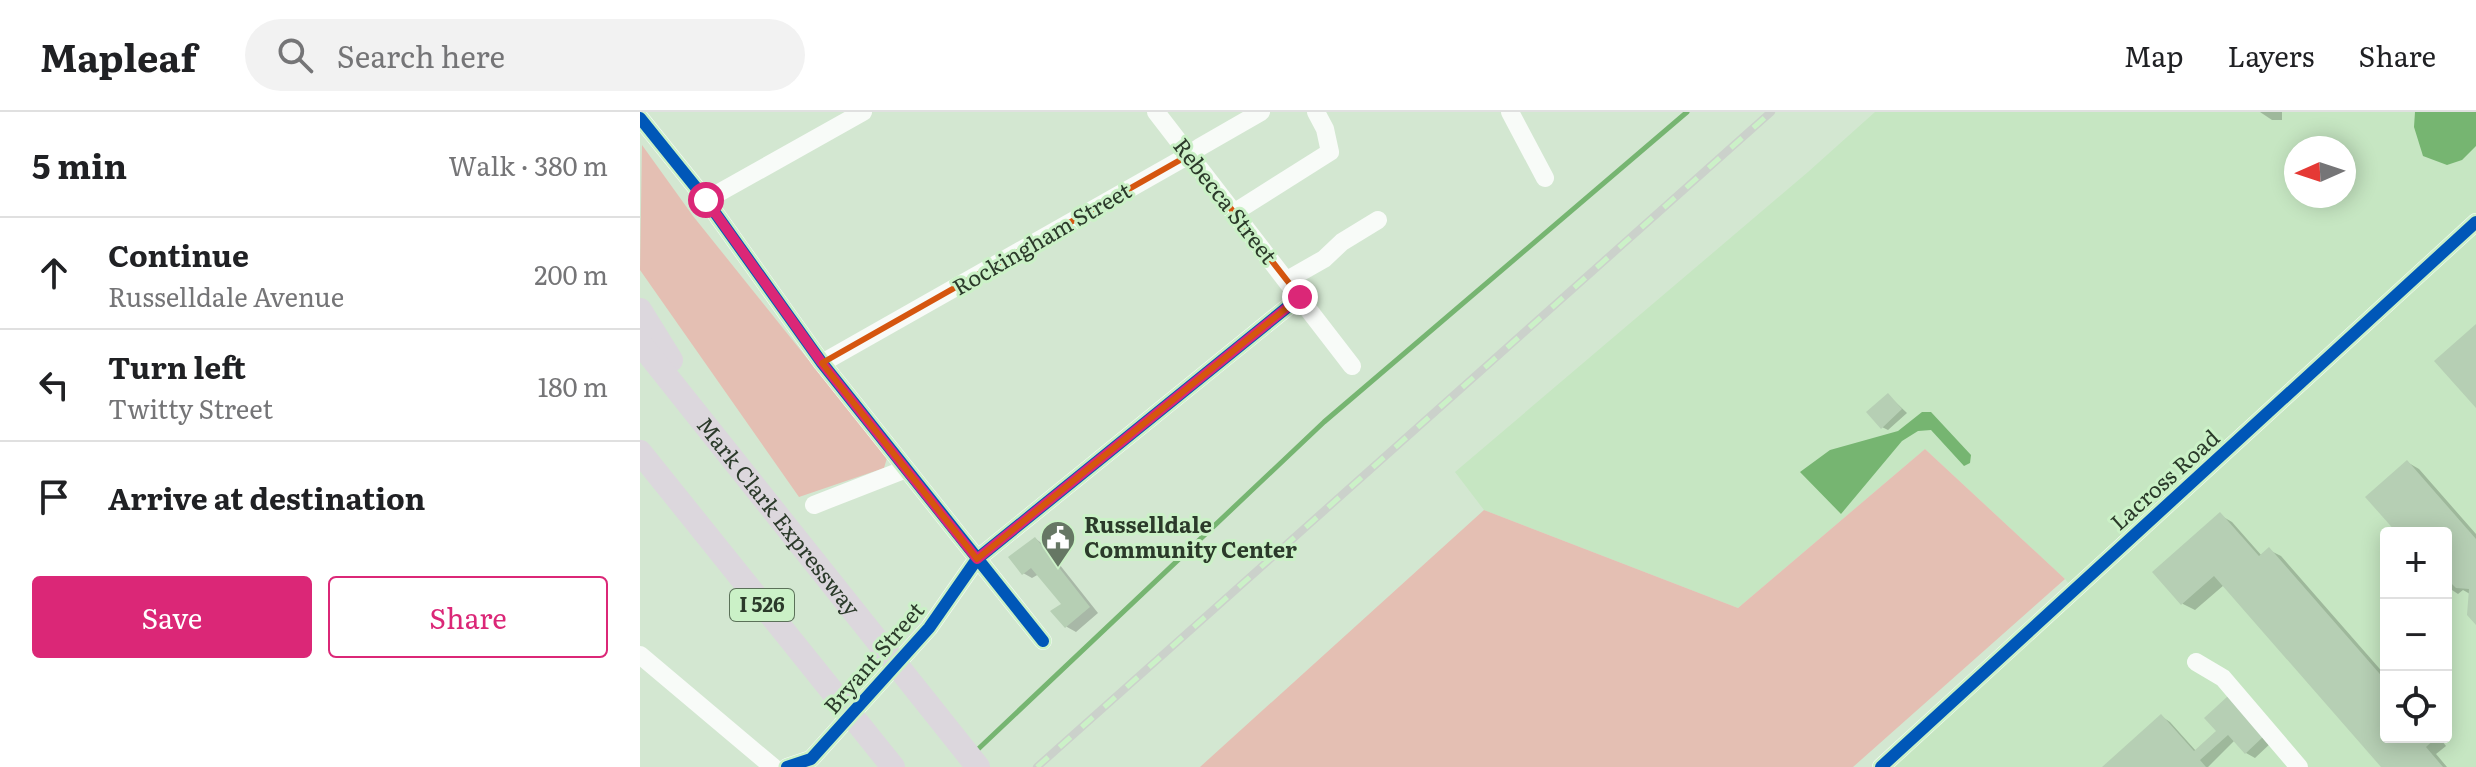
<!DOCTYPE html>
<meta charset="utf-8">
<style>
body{margin:0;font-family:Literata,serif;background:#f2f2f2;color:#202124}
.controls{position:absolute;right:24px;bottom:24px;display:grid;overflow:hidden;border-radius:8px;box-shadow:0 4px 20px #0003}
.controls button{width:72px;height:72px;display:grid;place-items:center;padding:0;border:0;border-bottom:2px solid #e0e0e0;background:#fff;color:#202124;font:40px sans-serif}
.compass{position:absolute;left:1644px;top:24px;width:72px;height:72px;border-radius:50%;background:#fff;box-shadow:0 4px 20px #0003;rotate:267deg}
.stop{position:absolute;width:24px;height:24px;margin:-18px;border:6px solid #db2777;border-radius:50%;background:#fff}
.stop.end{background:#db2777;border-color:#fff;box-shadow:0 2px 8px #0008}
.list{margin:0;padding:0;list-style:none}
h2{display:flex;justify-content:space-between;align-items:center;height:104px;margin:0;padding:0 32px;font-size:34px}
h2 small{font-size:26px;font-weight:400;color:#757577}
.list li{display:grid;grid-template-columns:52px 1fr auto;gap:24px;align-items:center;box-sizing:border-box;height:112px;padding:0 32px;border-top:2px solid #e0e0e0}
.list b{display:block;font-size:30px;white-space:nowrap}
.list p{margin:0;font-size:26px;white-space:nowrap;color:#757577}
.list em{font-size:26px;font-style:normal;color:#757577}
.actions{display:flex;gap:16px;padding:24px 32px}
.actions a{flex:1;padding:18px 0;border:2px solid #db2777;border-radius:8px;text-align:center;font-size:28px;color:#db2777}
.actions .main{background:#db2777;color:#fff}
.icon{flex:none;width:44px;height:44px;fill:none;stroke:currentColor;stroke-width:2;stroke-linecap:round;stroke-linejoin:round}
.map{position:relative;flex:none;width:1836px;height:655px;overflow:hidden}
header{display:flex;align-items:center;gap:48px;box-sizing:border-box;height:112px;padding:0 40px;background:#fff;border-bottom:2px solid #e0e0e0}
header strong{font-size:38px}
nav{display:flex;gap:44px;margin-inline-start:auto;font-size:28px}
.search{width:560px;height:72px;background:#f2f2f2;display:flex;align-items:center;gap:20px;box-sizing:border-box;padding:0 28px;border-radius:44px;color:#757577;font-size:30px}
main{display:flex}
aside{flex:1;background:#fff}
.map>svg:first-child{display:block}
</style>
<header>
<strong>Mapleaf</strong>
<div class="search"><svg class="icon" aria-label="search" viewBox="0 0 24 24"><circle cx="10" cy="10" r="6"/><path d="M15 15l6 6"/></svg>Search here</div>
<nav><a>Map</a><a>Layers</a><a>Share</a></nav>
</header>
<main>
<aside>
<h2>5 min<small>Walk · 380 m</small></h2>
<ul class="list">
<li><svg class="icon" aria-label="ahead" viewBox="0 0 24 24"><path d="M12 20V5M6 11l6-6 6 6"/></svg><div><b>Continue</b><p>Russelldale Avenue</p></div><em>200 m</em></li>
<li><svg class="icon" aria-label="left" viewBox="0 0 24 24"><path d="M17 20v-9H6M10 6l-5 5 5 5"/></svg><div><b>Turn left</b><p>Twitty Street</p></div><em>180 m</em></li>
<li><svg class="icon" aria-label="arrive" viewBox="0 0 24 24"><path d="M6 21V4h12l-3 4 3 4H6"/></svg><div><b>Arrive at destination</b></div></li>
</ul>
<div class="actions"><a class="main">Save</a><a>Share</a></div>
</aside>
<div class="map">
<svg width="1836" height="655" viewBox="0 0 1836 655">
<rect width="100%" height="100%" fill="#d3e7d1"/>
<path fill="#c6e6c2" fill-rule="evenodd" d="M1235 0H1836V655H1241L1434 478 1425 467 1285 337 1098 496 844 398 815 360 1168 60ZM1656 36H1704V84H1656ZM1746 421H1806V625H1746Z"/>
<path fill="#e4bfb3" d="M2 33 53 104 247 346 244 356 159 385 0 158Z
M1285 337 1425 467 1213 655H560L844 398 1098 496Z"/>
<path fill="#76b571" d="M1775 0H1836V34L1822 48 1807 53 1783 44 1774 15Z
M1282 300H1291L1331 343 1330 351 1324 354 1291 318 1278 319 1262 329 1201 402 1160 360 1190 338 1258 319Z"/>
<path fill="#0003" d="M1620 0H1642V8H1632Z
M1248 283 1267 301 1248 318 1242 315Z
M1767 350 1779 357 1836 422V510L1830 482 1823 478 1818 482 1806 474V421H1759Z
M1580 403 1592 410 1622 444 1629 438 1641 444 1746 564V625H1799L1806 634 1796 642 1807 655H1744L1584 473 1555 498 1543 492 1515 460Z
M396 427 404 433 458 501 436 520 427 515 413 500 424 492 399 462 392 466 383 461Z
M1588 586 1632 630 1615 646 1606 641 1595 628 1568 655H1465L1521 604 1530 610 1556 639 1578 619Z"/>
<g fill="none" stroke-linecap="round" stroke-linejoin="round">
<path stroke="#76b571" stroke-width="5" d="M334 641 684 310 1047 0"/>
</g>
<path fill="#b6cfb4" d="M1836 212V296L1794 249Z
M1248 281 1262 297 1241 317 1226 300Z
M1767 348 1836 427V513L1827 503 1829 477 1816 476 1811 471 1806 475V421H1757L1725 385Z
M1580 400 1619 444 1629 435 1746 569V625H1797L1786 635 1803 655H1741L1574 464 1541 493 1512 460Z
M395 425 450 495 425 516 410 499 421 492 391 456 382 463 368 445Z
M1588 584 1624 624 1605 642 1588 623 1560 648 1566 655H1462L1521 602 1554 639 1576 619 1564 606Z"/>
<g fill="none" stroke-linecap="round" stroke-linejoin="round">
<path stroke="#f8fbf8" stroke-width="18" d="M516 0 712 254
M870 0 905 66
M0 6 66 88 182 251 403 529
M66 88 223 0
M595 100 690 40 685 17 676 0
M647 168 684 147 702 130 738 108
M182 251 549 43 560 35 621 0
M174 393 266 357
M0 543 133 655
M1556 550 1583 566 1659 655
M147 655 171 647 289 516 337 447 660 185
M1241 655 1836 110"/>
<g stroke="#dcd7dd" stroke-width="24">
<path d="M0 198 31 248"/>
<path id="s1" d="M0 231 338 655"/>
<path d="M0 340 253 655"/>
</g>
<defs>
<path id="rail" d="M397 655 1131 0"/>
</defs>
<use href="#rail" stroke="#cbd1cb" stroke-width="8"/>
<use href="#rail" stroke="#cbf1c7" stroke-width="5" stroke-dasharray="15" stroke-linecap="butt"/>
<defs>
<path id="cycleway" d="M0 6 66 88 182 251 403 529
M147 655 171 647 289 516 337 447 660 185
M1241 655 1836 110"/>
</defs>
<use href="#cycleway" stroke="#cbf1c7" stroke-width="17"/>
<use href="#cycleway" stroke="#0057b8" stroke-width="12"/>
</g>
<g fill="none" stroke-linecap="round" stroke-linejoin="round">
<path stroke="#db2777" stroke-width="10" d="M66 88 182 251 337 447 660 185"/>
</g>
<path fill="none" stroke="#d5560f" stroke-width="6" stroke-linejoin="round" d="M549 43 660 185 337 447 182 251Z"/>
<defs>
<symbol id="civic-pin" viewBox="-11 -11 22 30"><path d="M0 17L-7.5 6A9.5 9.5 0 1 1 7.5 6Z" fill="#667764" stroke="#cbf1c7"/><path d="M-.6-6.5H3V-4.5H.6V-3L4-1V1h2V6H-6V1h2V-1L-.6-3ZM-1.2 2.5V6h2.4V2.5Z" fill="#fff"/></symbol>
</defs>
<g fill-rule="evenodd">
<use href="#civic-pin" x="398" y="406" width="40" height="54"/>
</g>
<g text-anchor="middle" stroke-width="6" stroke-linejoin="round" paint-order="stroke">
<rect fill="#cbf1c7" stroke="#5b7159" stroke-width="2" x="90" y="477" width="64" height="32" rx="6"/>
<g font-size="20" font-weight="bold" fill="#2b3a2a">
<text x="122" y="500">I 526</text>
</g>
<g font-size="22" fill="#2b3a2a" stroke="#cbf1c7">
<text transform="translate(585 89) rotate(52)" y="8">Rebecca Street</text>
<text transform="translate(402 127) rotate(-30)" y="8">Rockingham Street</text>
<text transform="translate(1525 368) rotate(-42)" y="8">Lacross Road</text>
<text dy="8" stroke="none"><textPath href="#s1" startOffset="222">Mark Clark Expressway</textPath></text>
<text transform="translate(234 546) rotate(-49)" y="8">Bryant Street</text>
</g>
<g font-size="22" font-weight="bold" fill="#2b3a2a" stroke="#cbf1c7" text-anchor="start">
<text x="444" y="421">Russelldale<tspan x="444" dy="25">Community Center</tspan></text>
</g>
</g>
</svg>
<div class="controls">
<button>+</button>
<button>−</button>
<button><svg class="icon" aria-label="locate" viewBox="0 0 24 24"><circle cx="12" cy="12" r="6"/><path d="M12 2v4M12 18v4M2 12h4M18 12h4"/></svg></button>
</div>
<svg class="compass" viewBox="-18 -18 36 36"><path d="M0-13l5 13h-10z" fill="#e53935"/><path d="M0 13l5-13h-10z" fill="#757577"/></svg>
<div class="stop" style="left:66px;top:88px"></div>
<div class="stop end" style="left:660px;top:185px"></div>
</div>
</main>
